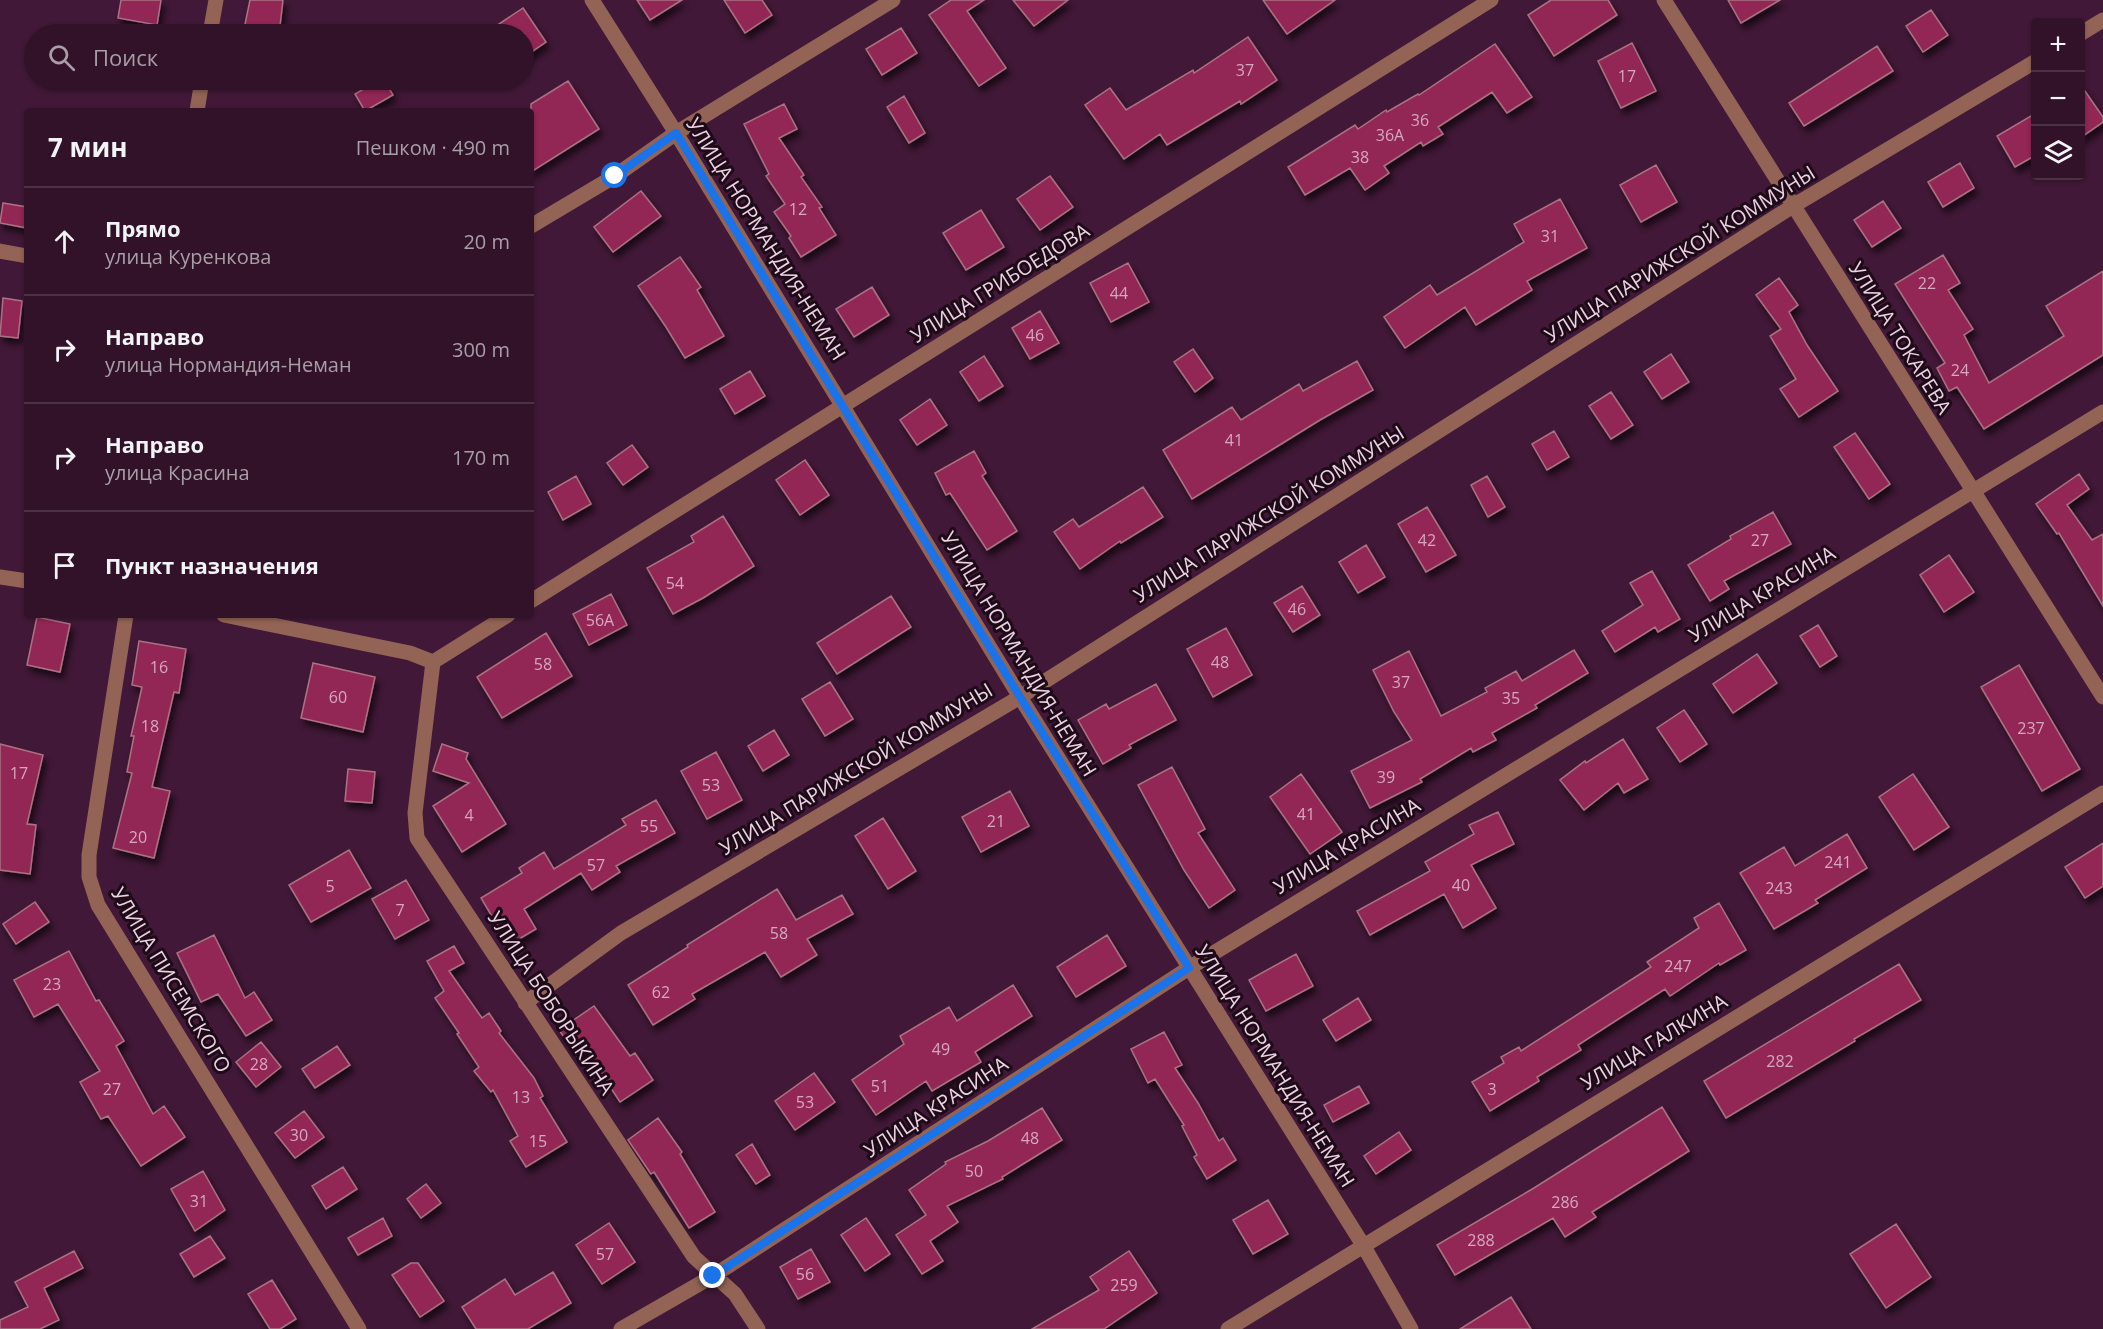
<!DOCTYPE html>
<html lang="ru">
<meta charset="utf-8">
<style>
body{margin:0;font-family:"Open Sans",sans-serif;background:#3d2035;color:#f1f3f6}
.controls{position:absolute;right:18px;top:18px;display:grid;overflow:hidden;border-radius:6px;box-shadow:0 2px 4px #0004}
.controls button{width:54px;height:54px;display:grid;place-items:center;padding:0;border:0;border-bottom:2px solid #4c3246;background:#311229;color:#f1f3f6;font:30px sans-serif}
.stop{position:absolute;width:18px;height:18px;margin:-14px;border:4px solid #1a73e8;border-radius:50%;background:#fff}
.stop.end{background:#1a73e8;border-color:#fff;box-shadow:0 2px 6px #0008}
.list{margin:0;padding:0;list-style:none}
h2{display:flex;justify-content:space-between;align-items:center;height:78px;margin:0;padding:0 24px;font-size:26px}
h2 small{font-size:20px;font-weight:400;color:#a89ea8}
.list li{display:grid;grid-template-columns:39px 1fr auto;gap:18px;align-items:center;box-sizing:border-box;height:108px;padding:0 24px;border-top:2px solid #4c3246}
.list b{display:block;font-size:22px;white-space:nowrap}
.list p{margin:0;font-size:20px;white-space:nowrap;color:#a89ea8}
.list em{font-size:20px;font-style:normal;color:#a89ea8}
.icon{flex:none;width:33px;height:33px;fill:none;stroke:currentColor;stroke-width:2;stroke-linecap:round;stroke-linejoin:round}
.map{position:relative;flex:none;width:2103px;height:1329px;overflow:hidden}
.search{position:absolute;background:#311229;box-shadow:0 2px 4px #0004;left:24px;top:24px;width:510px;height:66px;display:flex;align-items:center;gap:15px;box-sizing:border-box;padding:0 21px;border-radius:33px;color:#a89ea8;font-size:22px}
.panel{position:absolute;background:#311229;box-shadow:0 2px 4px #0004;left:24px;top:108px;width:510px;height:510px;border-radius:6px}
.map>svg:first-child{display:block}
</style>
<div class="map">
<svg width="2103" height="1329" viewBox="0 0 2103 1329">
<defs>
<filter id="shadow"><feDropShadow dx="3.5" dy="6" stdDeviation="3" flood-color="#0009"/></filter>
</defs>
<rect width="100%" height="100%" fill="#411837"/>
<path fill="#922755" stroke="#ab7284" stroke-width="1.5" filter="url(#shadow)" d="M121 0H161L157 25 118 18Z
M250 0H283L279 34H243Z
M637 0H682L650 20Z
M724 0H762L772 15 745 33Z
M951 0H984L967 11 1006 68 979 86 929 15Z
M1013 0H1068L1034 26Z
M1263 0H1335L1287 34Z
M1551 0H1608L1617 15 1554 56 1528 15Z
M1728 0H1780L1741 23Z
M523 8 546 42 524 57V34H484Z
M1931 10 1948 35 1923 52 1906 26Z
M901 28 917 53 882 75 866 49Z
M1248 37 1277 80 1241 104 1240 101 1167 145 1160 134 1124 159 1085 105 1110 88 1126 110 1193 70 1194 73Z
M1632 43 1656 91 1621 108 1598 61Z
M1495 44 1532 97 1507 113 1492 92 1438 127 1443 134 1423 146 1421 142 1384 166 1389 173 1365 190 1350 168 1305 195 1288 167 1355 125 1358 129 1386 110 1387 112 1418 94 1419 95Z
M1877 46 1893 71 1804 126 1789 103Z
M379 80H384L393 95 365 111 355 94Z
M568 81 599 129 531 172V104Z
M2080 84 2103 117V122L2080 138Z
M904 96 925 133 909 143 887 107Z
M784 104 797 129 779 138 804 175 801 177 822 207 819 208 836 235 801 257 789 238 791 236 774 212 785 204 766 176 769 174 744 124Z
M2036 113V155L2015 167 1997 136Z
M1960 163 1974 188 1943 207 1928 182Z
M1656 165 1677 202 1641 222 1620 185Z
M1050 176 1073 207 1040 230 1017 199Z
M641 191 661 216 613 252 594 227Z
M1560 199 1587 248 1527 281 1532 290 1476 325 1465 307 1405 348 1384 317 1430 285 1437 295 1524 242 1514 224Z
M1883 201 1901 228 1872 247 1854 220Z
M3 203 27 207V228L0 223Z
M981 210 1004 247 966 270 943 233Z
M1943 255 1960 283 1948 290 1973 329 1964 335 1989 383 2064 336 2046 306 2103 271V355L1984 429 1957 387 1949 391 1937 368 1945 363 1895 284Z
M680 257 701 287 697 290 724 336 685 358 666 327 638 286Z
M1128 263 1149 302 1111 322 1090 283Z
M1779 278 1798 305 1789 312 1807 345 1838 391 1799 417 1780 389 1796 379 1770 336 1781 329 1756 295Z
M872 287 889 315 854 337 836 309Z
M3 298 22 301 18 338 0 336Z
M1040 311 1059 343 1030 359 1012 328Z
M1193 349 1213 378 1195 392 1174 362Z
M1671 354 1689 382 1662 399 1644 372Z
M984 356 1003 386 979 401 960 372Z
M1357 361 1373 390 1320 420 1192 499 1163 450 1232 407 1241 420 1299 384 1303 391Z
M750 371 765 396 735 414 720 389Z
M1611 392 1633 425 1611 439 1589 406Z
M930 399 947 425 917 445 900 420Z
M1554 431 1569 457 1547 470 1532 444Z
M1855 433 1890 484 1869 499 1834 447Z
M632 445 648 467 623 485 607 463Z
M974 451 986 473 982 476 1017 531 987 550 950 493 946 495 935 473Z
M805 460 829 495 800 515 776 480Z
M2079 474 2089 489 2067 505 2092 540 2103 534V606L2059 533 2057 534 2036 504Z
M576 476 591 504 563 520 548 492Z
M1487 476 1505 507 1488 517 1471 485Z
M1143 487 1163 517 1121 543 1120 541 1080 569 1054 532 1073 519 1079 527Z
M1427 507 1456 555 1426 572 1398 524Z
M1773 512 1791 544 1724 581 1729 589 1710 601 1688 565 1731 539 1730 536Z
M723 516 754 566 703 598 673 614 647 568 694 542 691 536Z
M1366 545 1385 577 1358 593 1339 562Z
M1949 555 1974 592 1944 612 1920 575Z
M1652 571 1680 619 1658 632 1655 627 1615 652 1602 631 1643 605 1630 583Z
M1302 586 1320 615 1293 632 1274 603Z
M611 594 627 625 589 645 573 614Z
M891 596 911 627 837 674 817 643Z
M37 617 70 624 60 672 27 665Z
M1818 625 1837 656 1820 667 1800 636Z
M1226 628 1252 675 1213 697 1187 649Z
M546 633 572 676 502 718 477 677Z
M139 641 186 649 179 693 174 692 152 787 170 791 154 858 113 848 132 773 127 772 134 736H131L142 687 132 685Z
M1574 650 1588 673 1535 705 1537 708 1492 733 1496 740 1473 752 1471 748 1420 779 1422 782 1370 808 1351 771 1412 740 1394 712 1373 670 1409 651 1441 716 1487 692 1485 688 1516 671 1522 681Z
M1757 654 1777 683 1733 713 1713 684Z
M313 663 375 677 363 732 301 718Z
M2019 665 2080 769 2042 791 1981 687Z
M830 682 853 719 825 736 802 699Z
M1156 684 1176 720 1129 745 1131 748 1103 764 1078 720 1106 704 1109 709Z
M1684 710 1707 744 1680 762 1657 728Z
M774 730 789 755 763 771 748 746Z
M1623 739 1648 779 1624 793 1618 783 1584 810 1560 780 1585 761 1586 763Z
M0 744 43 755 27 824 36 825 30 874 0 870Z
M442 744 468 753 466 759 506 824 462 852 433 806 469 783 433 771Z
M716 752 742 800 707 819 681 771Z
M1172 767 1205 829 1198 833 1235 890 1209 908 1184 870 1138 785Z
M348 769 375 772 372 803 345 801Z
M1301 774 1342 832 1310 854 1270 797Z
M1913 774 1949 827 1914 850 1879 797Z
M1010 791 1029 826 981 852 962 817Z
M656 800 675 833 616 866 620 872 592 890 581 873 524 909 536 929 509 945 481 898 522 873 519 868 544 852 554 869 626 825 622 819Z
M1498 812 1514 844 1471 865 1496 908 1463 928 1444 894 1370 935 1357 911 1430 871 1425 862 1474 834 1469 825Z
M883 818 916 871 888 889 855 836Z
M1847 834 1867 868 1815 900 1818 903 1774 929 1740 873 1784 847 1795 866Z
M2103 843V886L2085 898 2065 867Z
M349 850 371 888 311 922 289 885Z
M406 880 429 920 395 939 372 899Z
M777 889 796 920 842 895 853 914 807 939 817 955 781 977 765 952 692 994 695 999 653 1025 628 985 688 947 687 945Z
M35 902 49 922 16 944 3 924Z
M1719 903 1746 950 1720 965 1719 963 1670 996 1665 989 1578 1045 1581 1050 1537 1077 1539 1081 1490 1111 1472 1082 1504 1063 1501 1057 1519 1047 1521 1051 1651 967 1647 962 1699 928 1694 918Z
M214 935 245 998 254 992 272 1020 246 1036 218 994 201 1002 177 953Z
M1107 935 1126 966 1076 997 1057 967Z
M454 946 464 963 449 971 482 1018 489 1013 501 1031 499 1033 534 1078 543 1096 540 1098 567 1142 526 1167 510 1141 518 1136 493 1090 491 1092 474 1071 479 1067 457 1034 459 1033 435 998 444 991 427 961Z
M69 951 96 1001 99 1000 124 1041 116 1046 153 1114 164 1106 185 1137 141 1166 108 1116 101 1119 80 1082 100 1071 58 1004 34 1017 14 980Z
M1296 954 1313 986 1266 1011 1249 980Z
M1899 964 1921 1000 1854 1039 1855 1041 1726 1118 1704 1081Z
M1013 985 1032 1016 975 1052 981 1062 932 1091 926 1081 876 1115 852 1080 904 1044 900 1036 949 1007 957 1021Z
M1358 998 1371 1020 1336 1041 1323 1020Z
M594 1006 630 1056 635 1053 653 1080 620 1102 586 1050 577 1056 559 1030Z
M1164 1032 1182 1065 1175 1068 1198 1103 1219 1141 1223 1138 1236 1160 1207 1179 1194 1157 1197 1155 1182 1126 1184 1125 1155 1079 1148 1083 1131 1049Z
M261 1042 281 1067 256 1087 236 1062Z
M337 1046 350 1065 315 1088 302 1069Z
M814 1073 835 1102 795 1130 775 1101Z
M1359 1086 1369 1103 1333 1122 1324 1105Z
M1662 1107 1689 1151 1592 1212 1596 1217 1565 1237 1553 1218 1455 1275 1437 1245 1534 1188Z
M1042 1108 1062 1140 1002 1177 1003 1179 947 1206 958 1222 930 1241 943 1261 922 1274 896 1235 926 1215 909 1190 946 1164 945 1162 988 1141Z
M304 1111 324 1137 295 1158 275 1133Z
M658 1118 682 1152 680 1154 715 1212 689 1228 654 1172 651 1174 628 1140Z
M1399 1132 1411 1150 1376 1174 1364 1156Z
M752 1144 770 1175 756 1184 736 1155Z
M343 1167 357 1189 326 1209 312 1186Z
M203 1171 225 1210 195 1231 171 1189Z
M426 1184 441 1203 421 1218 407 1199Z
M1268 1200 1288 1234 1253 1254 1233 1220Z
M383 1218 392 1236 358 1255 348 1238Z
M866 1218 890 1254 865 1271 841 1235Z
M609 1223 635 1262 602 1284 576 1245Z
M1896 1224 1931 1277 1886 1308 1850 1254Z
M210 1236 225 1258 194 1277 180 1254Z
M811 1249 830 1282 798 1299 780 1267Z
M74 1251 83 1268 44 1288 59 1320 40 1329H0V1320L28 1307 15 1282Z
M1129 1251 1157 1293 1104 1329H1032L1099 1290 1090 1277Z
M411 1263H418L444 1301 420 1317 392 1275Z
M553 1272 571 1303 528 1329H476L462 1307 505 1279 515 1295Z
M272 1280 296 1319 280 1329H270L248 1294Z
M1511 1297 1531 1329H1460Z"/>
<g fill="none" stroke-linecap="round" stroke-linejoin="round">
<path stroke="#936455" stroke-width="15" d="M592 0 676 133 1020 697 1363 1245 1411 1329
M1664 0 2103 697
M210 34 216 0
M2080 34 2103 20
M197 111 202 80
M531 226 615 176 676 133 893 0
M0 251 27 256
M0 577 27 581
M531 601 1491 0
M126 615 89 855V877L98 905 359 1329
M224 615 410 653 433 662 508 615
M433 662 415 813 417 838 694 1257 735 1294 758 1329
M525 1003 621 933 1020 697 1793 206 2036 61
M621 1329 713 1276 1189 968 2103 412
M1228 1329 2103 793"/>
</g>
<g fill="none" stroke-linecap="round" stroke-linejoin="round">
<path stroke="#1a73e8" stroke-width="8" d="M615 176 676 133 1020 697 1189 968 713 1276"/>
</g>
<g text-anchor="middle" stroke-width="6" stroke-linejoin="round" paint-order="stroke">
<g font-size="16" fill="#d6a7c0">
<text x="1245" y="76">37</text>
<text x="1627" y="82">17</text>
<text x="1420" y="126">36</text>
<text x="1390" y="141">36А</text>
<text x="1360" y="163">38</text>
<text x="798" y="215">12</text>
<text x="1550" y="242">31</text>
<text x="1927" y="289">22</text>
<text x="1119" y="299">44</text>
<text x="1035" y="341">46</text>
<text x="1960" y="376">24</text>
<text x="1234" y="446">41</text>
<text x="1427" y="546">42</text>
<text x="1760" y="546">27</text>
<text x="675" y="589">54</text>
<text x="1297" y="615">46</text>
<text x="600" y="626">56А</text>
<text x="1220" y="668">48</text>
<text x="543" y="670">58</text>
<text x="159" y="673">16</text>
<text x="1401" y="688">37</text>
<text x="338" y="703">60</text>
<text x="1511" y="704">35</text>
<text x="150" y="732">18</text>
<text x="2031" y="734">237</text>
<text x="19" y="779">17</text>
<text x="1386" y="783">39</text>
<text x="711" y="791">53</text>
<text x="1306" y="820">41</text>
<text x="469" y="821">4</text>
<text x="996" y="827">21</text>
<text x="649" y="832">55</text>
<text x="138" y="843">20</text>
<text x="1838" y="868">241</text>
<text x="596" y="871">57</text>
<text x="1461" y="891">40</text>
<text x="330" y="892">5</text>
<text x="1779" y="894">243</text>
<text x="400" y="916">7</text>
<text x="779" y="939">58</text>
<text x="1678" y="972">247</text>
<text x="52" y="990">23</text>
<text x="661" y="998">62</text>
<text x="941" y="1055">49</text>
<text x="1780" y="1067">282</text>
<text x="259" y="1070">28</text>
<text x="880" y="1092">51</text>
<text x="112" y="1095">27</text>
<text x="1492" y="1095">3</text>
<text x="521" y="1103">13</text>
<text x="805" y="1108">53</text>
<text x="299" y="1141">30</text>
<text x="1030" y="1144">48</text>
<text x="538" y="1147">15</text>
<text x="974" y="1177">50</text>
<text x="199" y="1207">31</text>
<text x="1565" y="1208">286</text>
<text x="1481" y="1246">288</text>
<text x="605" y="1260">57</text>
<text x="805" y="1280">56</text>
<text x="1124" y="1291">259</text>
</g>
<g font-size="20" fill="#edd2e4" stroke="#1d0b18">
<text transform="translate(766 239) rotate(58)" y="7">УЛИЦА НОРМАНДИЯ-НЕМАН</text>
<text transform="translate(1680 254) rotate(-32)" y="7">УЛИЦА ПАРИЖСКОЙ КОММУНЫ</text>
<text transform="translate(1000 283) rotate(-32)" y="7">УЛИЦА ГРИБОЕДОВА</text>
<text transform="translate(1900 338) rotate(58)" y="7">УЛИЦА ТОКАРЕВА</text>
<text transform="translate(1269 514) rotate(-32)" y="7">УЛИЦА ПАРИЖСКОЙ КОММУНЫ</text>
<text transform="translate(1762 594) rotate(-31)" y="7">УЛИЦА КРАСИНА</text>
<text transform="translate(1019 654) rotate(59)" y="7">УЛИЦА НОРМАНДИЯ-НЕМАН</text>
<text transform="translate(856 769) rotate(-31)" y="7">УЛИЦА ПАРИЖСКОЙ КОММУНЫ</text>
<text transform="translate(1347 846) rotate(-31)" y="7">УЛИЦА КРАСИНА</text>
<text transform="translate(171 980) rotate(59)" y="7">УЛИЦА ПИСЕМСКОГО</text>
<text transform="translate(551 1003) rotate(57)" y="7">УЛИЦА БОБОРЫКИНА</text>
<text transform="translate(1654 1042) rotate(-31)" y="7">УЛИЦА ГАЛКИНА</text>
<text transform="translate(1275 1066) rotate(58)" y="7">УЛИЦА НОРМАНДИЯ-НЕМАН</text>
<text transform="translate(936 1107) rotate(-33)" y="7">УЛИЦА КРАСИНА</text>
</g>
</g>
</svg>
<div class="controls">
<button>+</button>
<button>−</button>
<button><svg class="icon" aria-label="layers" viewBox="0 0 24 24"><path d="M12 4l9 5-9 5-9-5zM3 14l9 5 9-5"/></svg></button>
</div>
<div class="stop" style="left:615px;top:176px"></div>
<div class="stop end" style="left:713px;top:1276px"></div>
<div class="search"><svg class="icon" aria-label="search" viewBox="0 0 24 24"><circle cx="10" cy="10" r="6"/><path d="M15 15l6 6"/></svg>Поиск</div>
<section class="panel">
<h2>7 мин<small>Пешком · 490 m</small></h2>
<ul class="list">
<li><svg class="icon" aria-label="ahead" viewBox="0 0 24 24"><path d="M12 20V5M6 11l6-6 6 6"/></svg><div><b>Прямо</b><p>улица Куренкова</p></div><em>20 m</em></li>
<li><svg class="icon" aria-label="right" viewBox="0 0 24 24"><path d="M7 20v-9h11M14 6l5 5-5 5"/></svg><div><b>Направо</b><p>улица Нормандия-Неман</p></div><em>300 m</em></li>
<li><svg class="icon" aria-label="right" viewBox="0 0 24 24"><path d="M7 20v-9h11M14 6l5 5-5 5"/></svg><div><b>Направо</b><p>улица Красина</p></div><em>170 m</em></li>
<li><svg class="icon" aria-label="arrive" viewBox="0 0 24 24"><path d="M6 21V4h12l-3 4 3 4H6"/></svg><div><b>Пункт назначения</b></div></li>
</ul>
</section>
</div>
